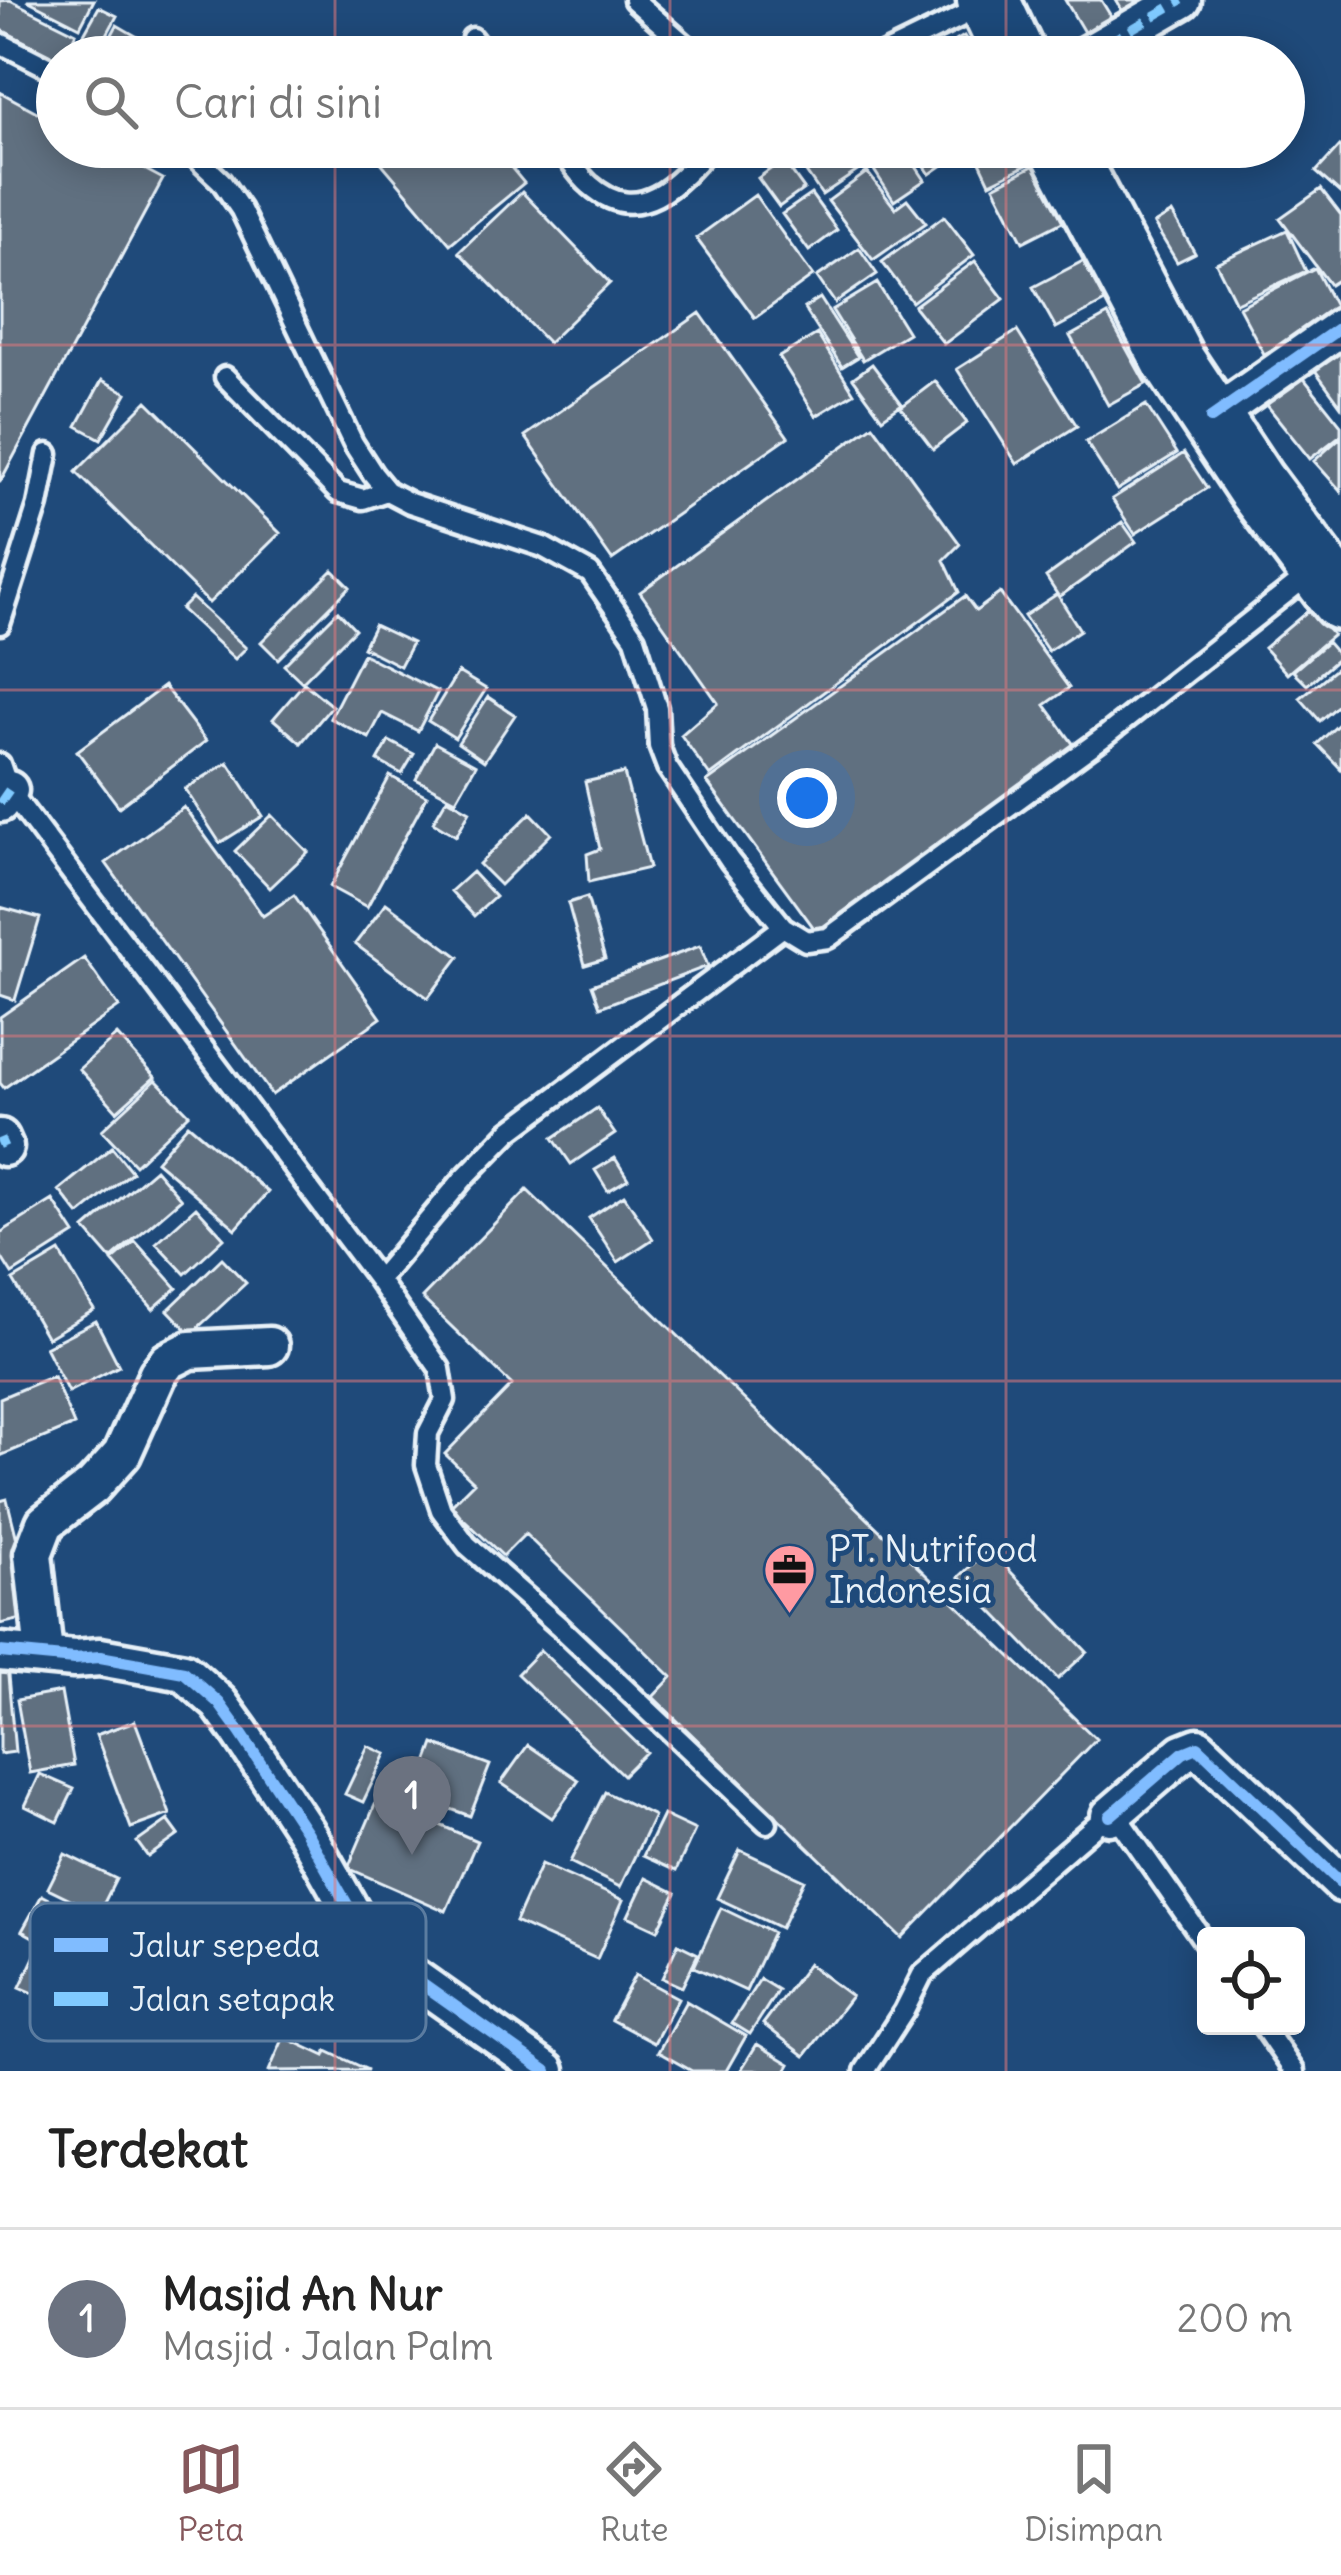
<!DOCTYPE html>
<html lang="id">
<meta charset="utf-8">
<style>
body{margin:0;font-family:Delius,sans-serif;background:#f2f2f2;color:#222}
.controls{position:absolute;right:36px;bottom:36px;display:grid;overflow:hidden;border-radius:12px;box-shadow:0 6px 30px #0003}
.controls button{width:108px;height:108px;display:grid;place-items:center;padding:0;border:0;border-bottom:3px solid #e0e0e0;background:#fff;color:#222;font:60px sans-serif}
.you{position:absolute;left:807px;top:798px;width:42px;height:42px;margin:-30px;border:9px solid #fff;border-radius:50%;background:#1a73e8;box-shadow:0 0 0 18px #1a73e833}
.badge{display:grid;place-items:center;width:78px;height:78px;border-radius:50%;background:#85585c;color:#fff;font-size:39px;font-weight:700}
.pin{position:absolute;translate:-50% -99px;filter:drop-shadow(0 3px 6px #0008)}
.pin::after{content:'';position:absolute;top:63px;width:42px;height:36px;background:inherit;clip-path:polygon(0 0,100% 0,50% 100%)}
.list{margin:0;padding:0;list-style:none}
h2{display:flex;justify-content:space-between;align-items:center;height:156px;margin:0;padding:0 48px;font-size:51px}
h2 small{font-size:39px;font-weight:400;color:#767676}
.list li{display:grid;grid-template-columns:78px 1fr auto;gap:36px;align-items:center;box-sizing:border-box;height:180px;padding:0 48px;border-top:3px solid #e0e0e0}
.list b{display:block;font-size:45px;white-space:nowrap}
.list p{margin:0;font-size:39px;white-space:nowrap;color:#767676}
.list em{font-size:39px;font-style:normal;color:#767676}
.icon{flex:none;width:66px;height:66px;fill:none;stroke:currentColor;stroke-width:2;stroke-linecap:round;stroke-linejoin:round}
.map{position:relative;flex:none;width:1341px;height:2071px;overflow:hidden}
.search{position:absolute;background:#fff;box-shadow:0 6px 30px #0003;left:36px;right:36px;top:36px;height:132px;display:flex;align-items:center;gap:30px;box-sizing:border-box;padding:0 42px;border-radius:66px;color:#767676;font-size:45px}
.sheet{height:336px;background:#fff}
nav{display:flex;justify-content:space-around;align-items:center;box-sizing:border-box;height:168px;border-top:3px solid #e0e0e0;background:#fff;font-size:33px;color:#767676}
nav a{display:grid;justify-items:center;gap:6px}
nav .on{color:#85585c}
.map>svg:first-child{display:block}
</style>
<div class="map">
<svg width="1341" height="2071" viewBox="0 0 1341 2071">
<rect width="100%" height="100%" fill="#1f4a7a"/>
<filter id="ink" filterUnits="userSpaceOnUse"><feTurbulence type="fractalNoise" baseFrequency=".00833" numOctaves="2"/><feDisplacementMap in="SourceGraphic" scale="24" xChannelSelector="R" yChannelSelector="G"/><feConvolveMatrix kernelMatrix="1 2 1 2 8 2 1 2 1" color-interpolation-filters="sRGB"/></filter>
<g filter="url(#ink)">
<path fill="#616f80" stroke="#e8f1f8" stroke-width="3" d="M10 0 76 33 64 57 57 58 0 29V1Z
M27 0H94L80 27Z
M1065 0H1101L1112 18 1085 34Z
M1116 0H1145L1123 12Z
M99 7 117 16 95 57H71Z
M117 25 136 36 124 57H100Z
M964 36 977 57H929Z
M409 44 419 57H393Z
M0 92 57 123V147H103L163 179 0 482Z
M1340 146 1341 147V194L1316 172Z
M368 147H494L524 183 450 244Z
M814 147H893L822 195 797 159Z
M903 147 925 180 894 201 872 167Z
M911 147H954L959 154 930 174Z
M984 147H1028L1035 161 990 183 975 151Z
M783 160 804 189 779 207 758 178Z
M1037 164 1066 220 1023 242 994 186Z
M867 172 895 208 907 199 926 223 873 260 828 201Z
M1321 189 1341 215V278L1330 285 1280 218Z
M522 192 610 283 548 343 459 252Z
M811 194 837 230 809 251 782 214Z
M755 195 813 276 755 318 696 238Z
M1172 213 1195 253 1177 262 1154 224Z
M944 216 974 255 912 302 882 262Z
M1287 230 1306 271 1236 303 1216 263Z
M859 248 877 274 835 303 817 277Z
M975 261 1004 299 944 344 914 306Z
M1083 261 1105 302 1056 328 1033 287Z
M1315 268 1340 316 1264 354 1239 307Z
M877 283 908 333 863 360 832 310Z
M820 298 858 357 842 367 804 308Z
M700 313 788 437 612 560 525 436Z
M1108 315 1146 384 1108 405 1070 336Z
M1017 331 1077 426 1017 464 957 369Z
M817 334 854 393 816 416 779 357Z
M1341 335V406L1306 358Z
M872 364 902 404 882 418 853 378Z
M1294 366 1341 425V435L1310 459 1258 394Z
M102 380 127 393 101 439 77 426Z
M935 381 967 423 933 449 901 407Z
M147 401 280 533 209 603 76 472Z
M1146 405 1177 453 1117 490 1086 442Z
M873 425 960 544 944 560 959 592 710 776 681 735 718 703 640 592Z
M1341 437V491L1314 461Z
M1184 453 1207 488 1135 534 1112 499Z
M1122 522 1136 542 1059 597 1046 577Z
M333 570 350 587 278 659 261 642Z
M1000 593 1069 688 1045 705 1077 749 819 935 707 782 965 596 976 611Z
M1057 594 1080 630 1048 651 1024 616Z
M192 598 246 648 235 659 181 609Z
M1310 609 1333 635 1287 674 1264 648Z
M338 611 355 629 302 682 284 665Z
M374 625 412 643 400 666 363 647Z
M1327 642 1340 657 1307 685 1293 671Z
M363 654 438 692 418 731 382 713 369 738 330 718Z
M1338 667 1341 703 1320 721 1300 698Z
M458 672 486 689 455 738 428 721Z
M304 683 332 706 301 743 273 719Z
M164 686 206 741 119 807 77 751Z
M488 697 515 715 484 761 458 743Z
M1341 722V769L1317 744Z
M389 741 414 754 402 774 378 761Z
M435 743 476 765 456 800 416 779Z
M228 762 263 816 220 843 185 789Z
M624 773 649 868 589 882 587 854 600 849 585 782Z
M390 776 427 796 367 907 330 887Z
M447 798 470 811 456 836 433 822Z
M184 807 263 916 294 895 381 1018 272 1095 106 863Z
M531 813 551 834 500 885 479 864Z
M272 815 308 852 270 888 235 851Z
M472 872 495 897 474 916 451 891Z
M587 897 605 959 585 965 568 903Z
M386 903 459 957 428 998 355 944Z
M0 907 40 918 15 1000 0 995Z
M700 946 708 966 600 1007 592 985Z
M84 958 119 1007 4 1088 0 1083V1017Z
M117 1035 155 1077 117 1111 79 1069Z
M156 1080 189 1114 135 1165 102 1130Z
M597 1108 615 1134 571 1164 553 1138Z
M188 1124 268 1192 236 1229 156 1161Z
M112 1147 132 1172 79 1215 59 1190Z
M615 1158 628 1179 608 1191 595 1170Z
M155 1169 181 1199 111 1259 85 1229Z
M527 1190 1096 1739 902 1938 653 1697 672 1677 525 1534 503 1556 450 1506 474 1482 445 1454 512 1385 422 1298Z
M624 1195 653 1239 618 1262 589 1218Z
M53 1200 75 1234 12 1274 0 1255V1233Z
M196 1207 224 1238 185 1274 156 1243Z
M135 1241 177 1288 153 1309 112 1261Z
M60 1252 94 1310 47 1338 13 1280Z
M222 1258 246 1283 191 1334 168 1310Z
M96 1321 119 1366 68 1392 45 1347Z
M53 1376 74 1425 0 1456V1398Z
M7 1499 36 1616 0 1624V1501Z
M989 1549 1087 1652 1058 1679 959 1577Z
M540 1650 646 1752 623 1775 517 1674Z
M7 1665 15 1752 0 1754V1666Z
M61 1692 74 1765 30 1773 17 1700Z
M135 1721 170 1814 131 1828 96 1735Z
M434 1744 490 1765 470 1816 415 1796Z
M528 1745 579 1780 552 1818 501 1783Z
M368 1746 386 1754 363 1802 345 1794Z
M40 1774 74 1789 58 1822 25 1806Z
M605 1792 654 1816 620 1887 570 1862Z
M378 1798 477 1841 446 1911 348 1868Z
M663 1815 695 1830 676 1871 643 1856Z
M168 1820 179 1835 148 1857 137 1842Z
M740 1850 804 1880 781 1928 717 1898Z
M65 1854 116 1879 99 1913 48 1888Z
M541 1864 623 1900 597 1959 515 1922Z
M646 1878 676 1893 658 1930 628 1916Z
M42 1895 89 1920 69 1957 22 1931Z
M721 1908 773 1933 746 1991 694 1967Z
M678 1944 698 1954 682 1987 662 1978Z
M37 1951 69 1965 52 2001 20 1987Z
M808 1964 851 1996 805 2056 763 2024Z
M635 1975 678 1998 654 2043 611 2020Z
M760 1979 778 1990 750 2034 732 2023Z
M686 2001 746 2036 726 2071H692L658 2052Z
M284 2037 325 2056 327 2051 368 2070 269 2071Z
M757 2044 790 2064 786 2071 741 2070Z"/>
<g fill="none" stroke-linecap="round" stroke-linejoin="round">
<defs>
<path id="service" d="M634 0 699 57
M472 38 487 57
M0 43 57 72
M878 57 985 5
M185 147 221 181 241 210 353 443 373 474 387 491 410 503 543 547 590 573 635 638 657 708 659 746 667 767 730 861 783 927 806 941 828 938 1105 736 1310 574
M559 147C569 159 578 175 590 185 639 228 678 184 710 147
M225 377 338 492 363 499 387 491
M0 624 38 505 48 454
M0 764 9 790 378 1280 440 1369 445 1400 428 1433 426 1465 441 1510 467 1545 559 1626 767 1823
M378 1280 463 1179 510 1131 783 927
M1263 2026 1294 2071
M865 2071 904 2011 922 1975 1105 1817 1121 1822 1206 1944"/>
<path id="minor" d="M1083 57 1182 0
M1211 418 1341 327
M0 803 9 790
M0 1138 4 1147
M0 1652 74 1659 100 1657 184 1672 219 1703 240 1732 306 1832 359 1926 389 1960 546 2071
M44 1654 33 1554 45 1523 93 1486 122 1454 158 1374 168 1361 190 1350 269 1346
M1110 1816 1183 1753 1198 1747 1341 1883"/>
<path id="trunk" d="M988 0 1015 57
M1061 147 1174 362 1255 484 1341 599"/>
</defs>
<use href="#service" stroke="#e8f1f8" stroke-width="27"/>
<use href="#minor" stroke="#e8f1f8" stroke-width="45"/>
<use href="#trunk" stroke="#e8f1f8" stroke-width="69"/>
<use href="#service" stroke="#1f4a7a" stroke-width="18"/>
<use href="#minor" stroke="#1f4a7a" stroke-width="36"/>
<use href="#trunk" stroke="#1f4a7a" stroke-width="60"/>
<path stroke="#80caff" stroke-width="9" stroke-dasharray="18 9" stroke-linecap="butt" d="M1083 57 1182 0
M0 803 9 790
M0 1138 4 1147"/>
<defs>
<path id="cycleway" d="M1211 418 1341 327
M0 1652 74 1659 100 1657 184 1672 219 1703 240 1732 306 1832 359 1926 389 1960 546 2071
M1110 1816 1183 1753 1198 1747 1341 1883"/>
</defs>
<use href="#cycleway" stroke="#1f4a7a" stroke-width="20"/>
<use href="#cycleway" stroke="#80bcff" stroke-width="12"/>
</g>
</g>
<path fill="none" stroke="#dd787b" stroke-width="3" stroke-opacity="0.55" d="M335 0V57M670 0V57M1006 0V57M335 147V2071M670 147V2071M1006 147V2071M0 345H1341M0 690H1341M0 1036H1341M0 1381H1341M0 1726H1341"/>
<defs>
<symbol id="office-pin" viewBox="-11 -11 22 30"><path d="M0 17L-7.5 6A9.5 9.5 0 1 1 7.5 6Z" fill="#ff9aa2" stroke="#1f4a7a"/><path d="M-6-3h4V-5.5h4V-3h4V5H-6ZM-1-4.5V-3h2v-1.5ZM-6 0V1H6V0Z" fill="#111"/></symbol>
</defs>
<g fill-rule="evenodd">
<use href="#office-pin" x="760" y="1540" width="59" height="81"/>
</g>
<g text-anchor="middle" stroke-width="10" stroke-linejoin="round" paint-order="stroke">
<g font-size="36" fill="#e8f1f8" stroke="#1f4a7a" text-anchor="start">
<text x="829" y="1562">PT. Nutrifood<tspan x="829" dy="41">Indonesia</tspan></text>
</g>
</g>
<rect x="30" y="1903" width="396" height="138" rx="18" fill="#1f4a7a" stroke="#5b7ca0" stroke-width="3"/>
<rect x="54" y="1938" width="54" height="14" fill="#80bcff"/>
<rect x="54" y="1992" width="54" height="14" fill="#80caff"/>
<g font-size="33" fill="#e8f1f8">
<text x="129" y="1957">Jalur sepeda</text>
<text x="129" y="2011">Jalan setapak</text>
</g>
</svg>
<div class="controls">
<button><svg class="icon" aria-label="locate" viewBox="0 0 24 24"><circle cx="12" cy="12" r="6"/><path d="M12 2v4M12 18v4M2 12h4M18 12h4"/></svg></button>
</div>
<div class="you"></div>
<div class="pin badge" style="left:412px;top:1855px;background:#6b7280">1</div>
<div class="search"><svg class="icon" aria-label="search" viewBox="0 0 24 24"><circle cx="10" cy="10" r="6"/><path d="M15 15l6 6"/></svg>Cari di sini</div>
</div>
<section class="sheet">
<h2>Terdekat<small></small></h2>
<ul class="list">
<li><span class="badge" style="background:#6b7280">1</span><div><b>Masjid An Nur</b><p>Masjid · Jalan Palm</p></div><em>200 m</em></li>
</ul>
</section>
<nav>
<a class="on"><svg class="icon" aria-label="map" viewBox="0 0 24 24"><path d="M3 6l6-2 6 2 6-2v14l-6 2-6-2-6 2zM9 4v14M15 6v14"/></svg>Peta</a>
<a><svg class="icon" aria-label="directions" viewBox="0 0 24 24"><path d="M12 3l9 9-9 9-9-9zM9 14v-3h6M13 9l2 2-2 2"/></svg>Rute</a>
<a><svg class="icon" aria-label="saved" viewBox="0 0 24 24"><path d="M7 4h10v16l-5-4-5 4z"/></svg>Disimpan</a>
</nav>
